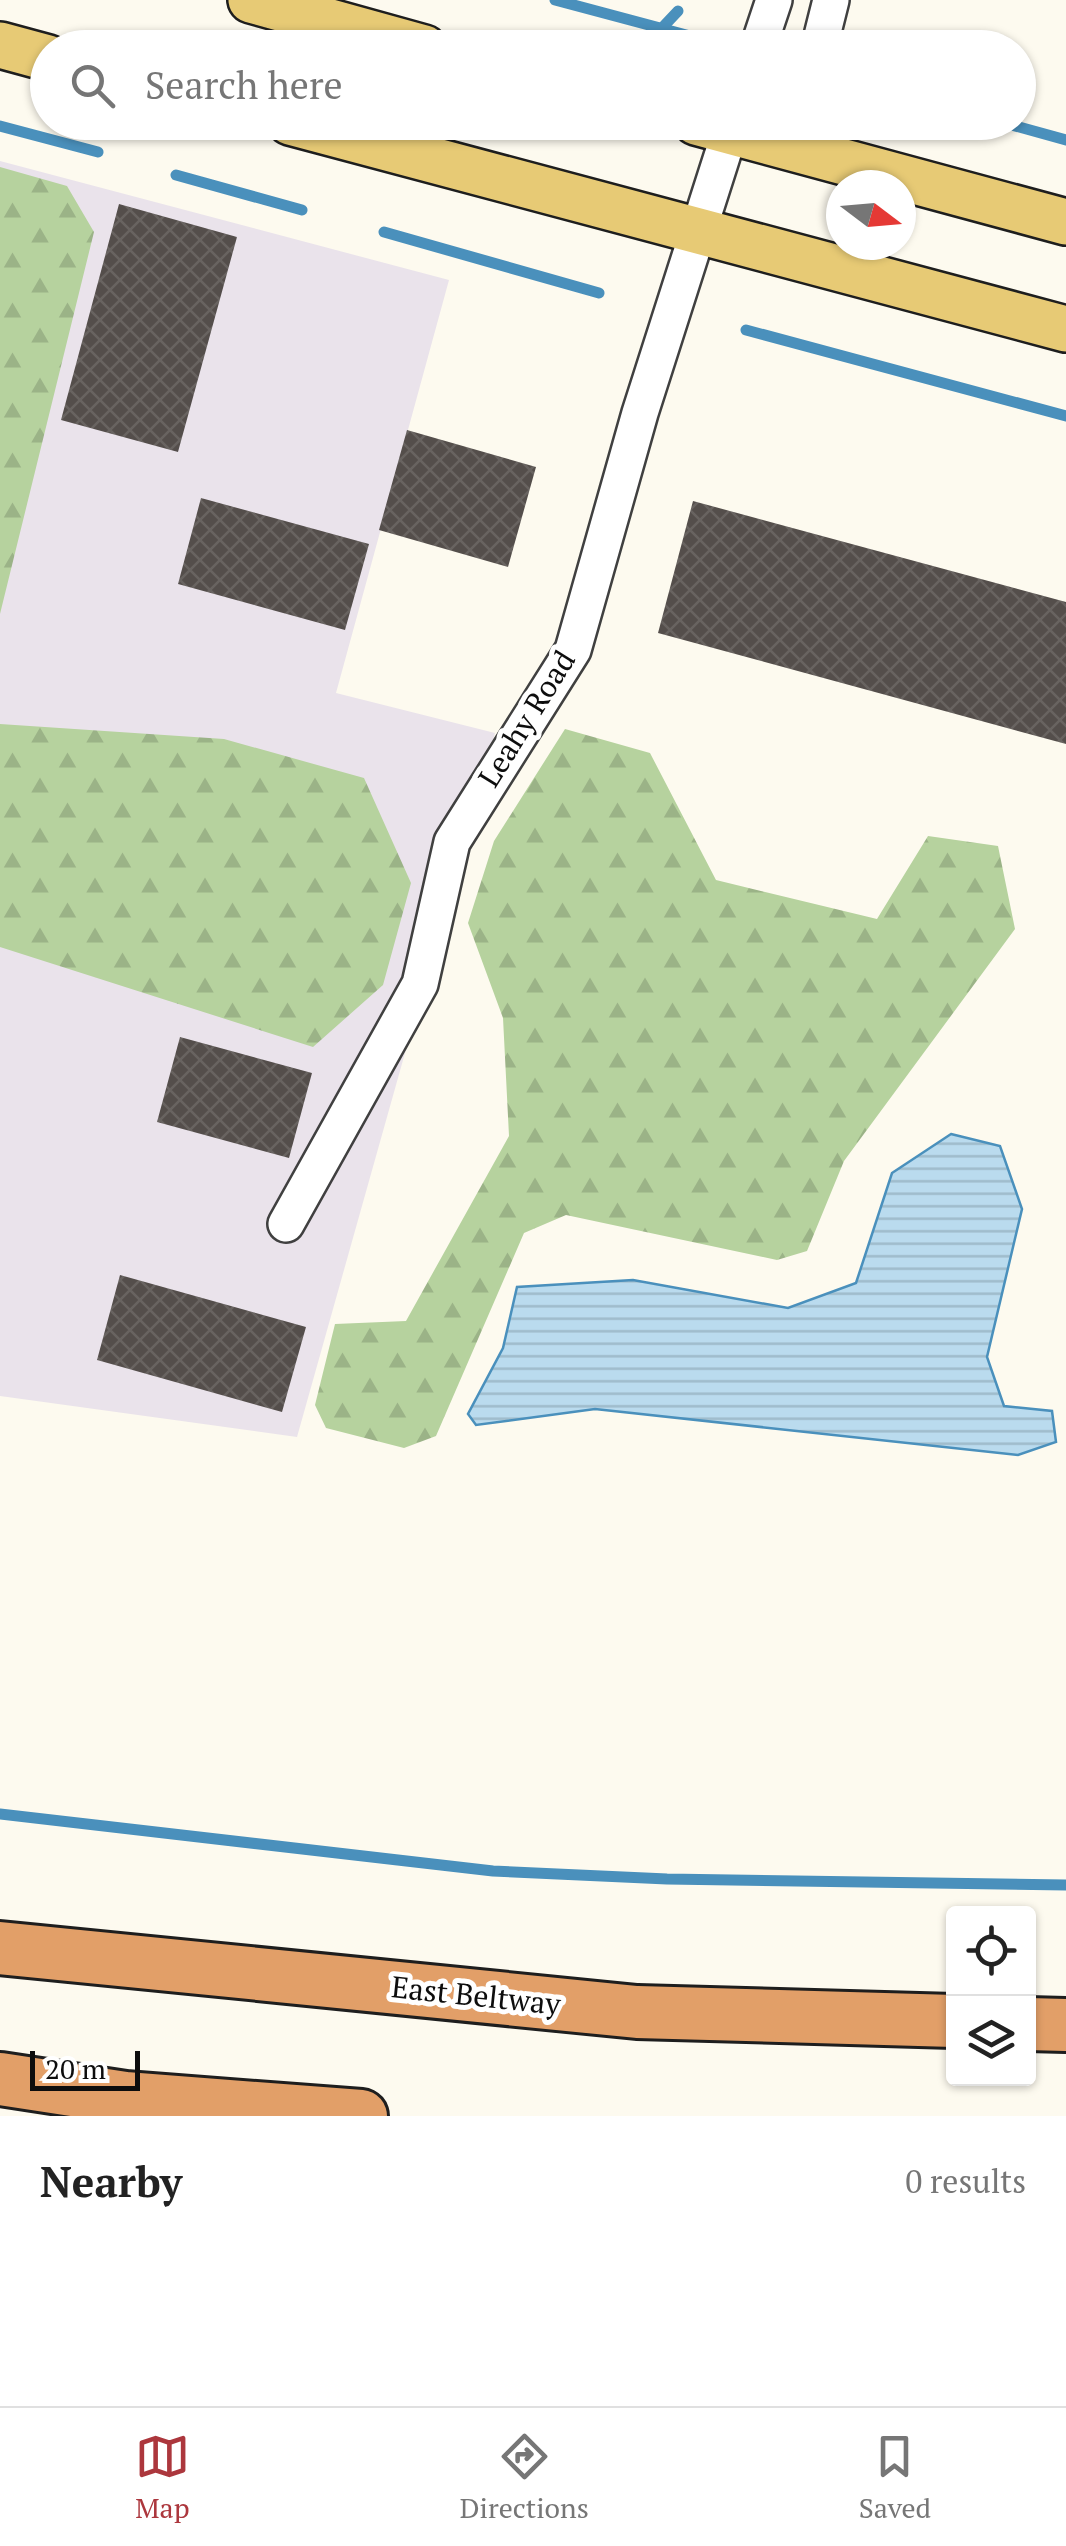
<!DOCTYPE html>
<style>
body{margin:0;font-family:"PT Serif",serif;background:#f6f6f6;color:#222}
.controls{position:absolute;right:30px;bottom:30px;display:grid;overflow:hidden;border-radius:10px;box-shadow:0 2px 8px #0004}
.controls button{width:90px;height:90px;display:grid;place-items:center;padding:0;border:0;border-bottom:2px solid #e0e0e0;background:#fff;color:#222;font:50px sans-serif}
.compass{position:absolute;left:826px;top:170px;width:90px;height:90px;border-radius:50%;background:#fff;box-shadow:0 2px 8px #0004;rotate:106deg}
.scale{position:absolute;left:30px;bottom:25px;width:110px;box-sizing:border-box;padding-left:10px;border:5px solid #0d0d0d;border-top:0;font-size:28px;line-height:35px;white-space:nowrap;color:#0d0d0d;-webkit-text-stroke:8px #fff;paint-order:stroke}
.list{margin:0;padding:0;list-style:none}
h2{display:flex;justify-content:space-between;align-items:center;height:130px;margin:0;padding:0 40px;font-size:42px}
h2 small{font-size:32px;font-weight:400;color:#767676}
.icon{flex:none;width:55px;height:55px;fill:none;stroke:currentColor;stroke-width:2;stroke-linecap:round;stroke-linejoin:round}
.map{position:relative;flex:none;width:1066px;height:2116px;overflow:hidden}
.search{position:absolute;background:#fff;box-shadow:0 2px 8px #0004;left:30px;right:30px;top:30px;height:110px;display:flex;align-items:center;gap:25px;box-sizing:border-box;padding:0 35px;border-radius:55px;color:#767676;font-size:38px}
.sheet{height:290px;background:#fff}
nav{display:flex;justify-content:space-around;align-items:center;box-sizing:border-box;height:140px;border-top:2px solid #e0e0e0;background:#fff;font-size:28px;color:#767676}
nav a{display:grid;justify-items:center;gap:5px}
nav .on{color:#ac373d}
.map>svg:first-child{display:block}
</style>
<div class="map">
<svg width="1066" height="2116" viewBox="0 0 1066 2116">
<defs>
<pattern id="forest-firs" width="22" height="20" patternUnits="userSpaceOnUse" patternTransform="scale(2.5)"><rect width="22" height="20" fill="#b6d29e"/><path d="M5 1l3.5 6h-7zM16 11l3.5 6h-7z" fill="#9bb387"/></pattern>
<pattern id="water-rules" width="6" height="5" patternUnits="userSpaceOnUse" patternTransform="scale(2.5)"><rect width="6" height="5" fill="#badbee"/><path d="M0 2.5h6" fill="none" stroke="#9fbbcb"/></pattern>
<pattern id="building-cross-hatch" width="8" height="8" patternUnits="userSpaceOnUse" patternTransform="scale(2.5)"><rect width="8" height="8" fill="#544e4b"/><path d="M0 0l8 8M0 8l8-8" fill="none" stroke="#686360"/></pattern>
</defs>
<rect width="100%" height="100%" fill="#fdfaef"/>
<path fill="#eae3eb" d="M0 161 449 280 336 693 495 733 297 1437 0 1396Z"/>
<path fill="url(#forest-firs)" d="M0 167 67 186 94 232 0 614Z
M0 724 224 739 364 778 411 883 383 985 313 1047 0 947Z
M565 729 650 753 716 880 877 919 928 836 998 846 1015 929 844 1161 807 1251 777 1260 566 1215 524 1233 436 1436 404 1448 326 1428 315 1405 335 1324 406 1321 509 1136 503 1018 468 923 494 841Z"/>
<path fill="url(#water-rules)" stroke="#4a90bc" stroke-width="2.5" d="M951 1134 1000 1146 1022 1209 987 1357 1004 1406 1052 1411 1056 1442 1018 1455 595 1409 476 1425 468 1414 503 1348 517 1287 633 1280 788 1308 856 1283 892 1173Z"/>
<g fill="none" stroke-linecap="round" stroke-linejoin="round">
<path stroke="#4a90bc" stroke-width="11" d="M555 0 690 36
M661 29 678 11
M1001 122 1066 140
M0 126 98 152
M176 175 302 210
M384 232 599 293
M746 330 1066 416
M0 1814 493 1871 667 1879 1066 1885"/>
</g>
<path fill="url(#building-cross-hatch)" d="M119 204 237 237 178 452 61 420Z
M407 430 536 467 508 567 379 530Z
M201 498 369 544 345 630 178 584Z
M693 501 1066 602V744L658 633Z
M180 1037 312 1073 289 1158 157 1122Z
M120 1275 306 1327 282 1412 97 1360Z"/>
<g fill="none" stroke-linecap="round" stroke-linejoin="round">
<defs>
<path id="minor" d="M758 48 774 0
M819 48 831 0
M286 1224 420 984 452 842 573 650 640 413 733 122"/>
<path id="major" d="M251 0 424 48
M0 45 48 58
M290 122 1066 329
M696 122 1066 222"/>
<path id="highway" d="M0 1948 637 2012 954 2021
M1028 2024 1066 2025
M0 2079 125 2098 361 2116"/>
</defs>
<use href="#minor" stroke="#404040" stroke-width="40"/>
<use href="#major" stroke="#1e1e1e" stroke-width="50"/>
<use href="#highway" stroke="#1e1e1e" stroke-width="58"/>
<use href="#minor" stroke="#fff" stroke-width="35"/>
<use href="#major" stroke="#e7ca75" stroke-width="45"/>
<use href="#highway" stroke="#e29f68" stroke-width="52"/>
</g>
<g text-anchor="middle" stroke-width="10" stroke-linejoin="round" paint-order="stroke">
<g font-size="30" fill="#0d0d0d" stroke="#fff">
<text transform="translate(527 719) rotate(-58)" y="10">Leahy Road</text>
<text transform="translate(476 1996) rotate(6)" y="10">East Beltway</text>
</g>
</g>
</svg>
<div class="controls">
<button><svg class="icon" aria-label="locate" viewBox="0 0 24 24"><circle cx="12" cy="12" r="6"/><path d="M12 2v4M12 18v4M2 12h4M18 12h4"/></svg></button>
<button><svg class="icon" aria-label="layers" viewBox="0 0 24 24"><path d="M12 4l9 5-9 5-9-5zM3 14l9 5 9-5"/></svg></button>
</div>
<svg class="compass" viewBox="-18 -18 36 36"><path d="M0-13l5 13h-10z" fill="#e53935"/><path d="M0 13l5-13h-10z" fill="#767676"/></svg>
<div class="scale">20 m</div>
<div class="search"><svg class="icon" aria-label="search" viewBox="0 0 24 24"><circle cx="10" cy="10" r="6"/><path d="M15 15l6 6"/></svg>Search here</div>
</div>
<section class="sheet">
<h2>Nearby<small>0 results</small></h2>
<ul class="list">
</ul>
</section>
<nav>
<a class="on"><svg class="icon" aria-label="map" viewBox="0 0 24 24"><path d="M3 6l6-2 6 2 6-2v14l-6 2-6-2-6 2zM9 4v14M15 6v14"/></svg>Map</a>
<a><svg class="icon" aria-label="directions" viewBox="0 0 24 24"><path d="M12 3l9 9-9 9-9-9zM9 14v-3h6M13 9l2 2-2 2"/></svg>Directions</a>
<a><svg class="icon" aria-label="saved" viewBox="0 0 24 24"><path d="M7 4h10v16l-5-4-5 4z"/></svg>Saved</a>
</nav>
